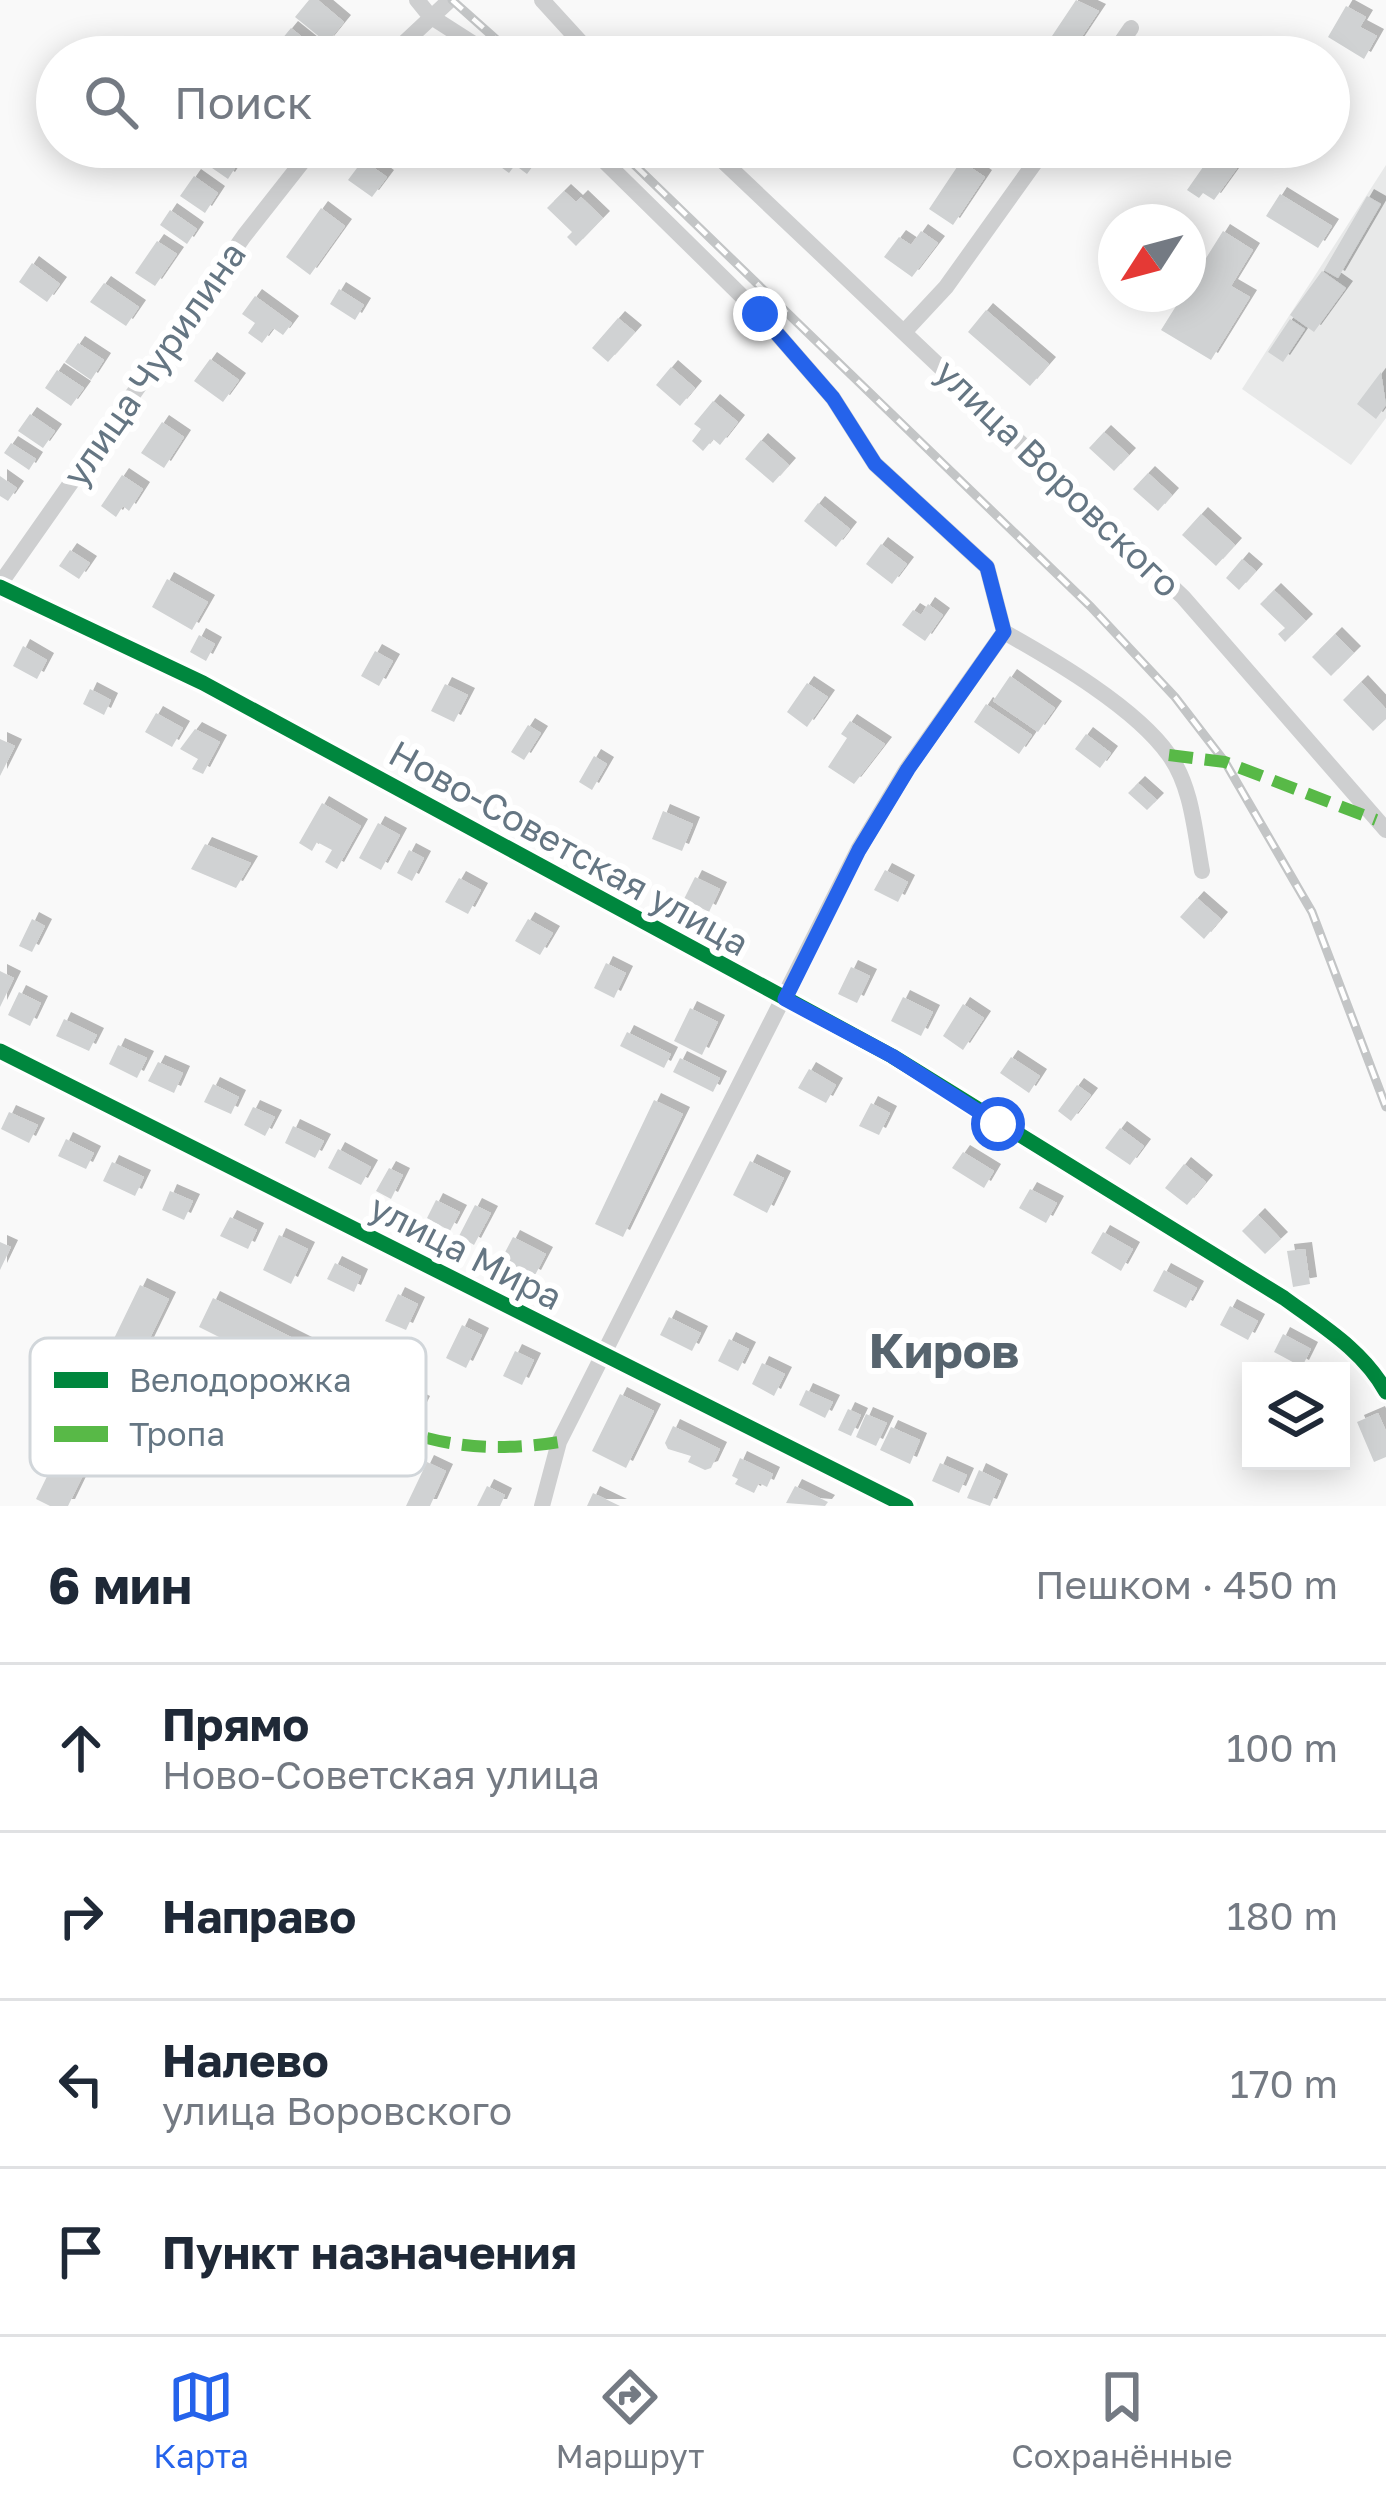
<!DOCTYPE html>
<html lang="ru">
<meta charset="utf-8">
<style>
body{margin:0;font-family:"Golos Text",sans-serif;background:#f6f6f7;color:#1f2937}
.controls{position:absolute;right:36px;bottom:36px;display:grid;overflow:hidden;border-radius:0px;box-shadow:0 6px 30px #0003}
.controls button{width:108px;height:108px;display:grid;place-items:center;padding:0;border:0;border-bottom:3px solid #e0e1e3;background:#fff;color:#1f2937;font:60px sans-serif}
.compass{position:absolute;left:1098px;top:204px;width:108px;height:108px;border-radius:50%;background:#fff;box-shadow:0 6px 30px #0003;rotate:234deg}
.stop{position:absolute;width:36px;height:36px;margin:-27px;border:9px solid #2563eb;border-radius:50%;background:#fff}
.stop.end{background:#2563eb;border-color:#fff;box-shadow:0 3px 12px #0008}
.list{margin:0;padding:0;list-style:none}
h2{display:flex;justify-content:space-between;align-items:center;height:156px;margin:0;padding:0 48px;font-size:51px}
h2 small{font-size:39px;font-weight:400;color:#747a83}
.list li{display:grid;grid-template-columns:78px 1fr auto;gap:36px;align-items:center;box-sizing:border-box;height:168px;padding:0 48px;border-top:3px solid #e0e1e3}
.list b{display:block;font-size:45px;white-space:nowrap}
.list p{margin:0;font-size:39px;white-space:nowrap;color:#747a83}
.list em{font-size:39px;font-style:normal;color:#747a83}
.icon{flex:none;width:66px;height:66px;fill:none;stroke:currentColor;stroke-width:2;stroke-linecap:round;stroke-linejoin:round}
.map{position:relative;flex:none;width:1386px;height:1506px;overflow:hidden}
.search{position:absolute;background:#fff;box-shadow:0 6px 30px #0003;left:36px;right:36px;top:36px;height:132px;display:flex;align-items:center;gap:30px;box-sizing:border-box;padding:0 42px;border-radius:66px;color:#747a83;font-size:45px}
.sheet{height:828px;background:#fff}
nav{display:flex;justify-content:space-around;align-items:center;box-sizing:border-box;height:168px;border-top:3px solid #e0e1e3;background:#fff;font-size:33px;color:#747a83}
nav a{display:grid;justify-items:center;gap:6px}
nav .on{color:#2563eb}
.map>svg:first-child{display:block}
</style>
<div class="map">
<svg width="1386" height="1506" viewBox="0 0 1386 1506">
<defs>
<filter id="shadow"><feDropShadow dx="7" dy="-7" stdDeviation="0" flood-color="#0004"/></filter>
</defs>
<rect width="100%" height="100%" fill="#f9f9f9"/>
<path fill="#e8e9e9" d="M1386 165V418L1351 465 1242 389Z"/>
<path fill="#d0d2d3" filter="url(#shadow)" d="M309 0H318L344 22 327 43 295 17Z
M1076 0 1099 11 1073 50 1052 36Z
M1346 6 1366 17 1360 27 1377 36 1364 59 1328 37Z
M291 28 321 52 317 57H292L277 45Z
M207 147H228L242 157 228 179 199 159Z
M494 147H530L541 155 527 174 515 165 509 173 487 157Z
M976 147H1005L994 164Z
M1217 147H1232L1245 157 1214 200 1203 193 1199 198 1187 190Z
M363 160 387 177 372 197 348 180Z
M961 161 985 177 953 225 929 209Z
M194 176 218 193 205 213 180 196Z
M564 191 576 202 581 197 603 218 576 246 567 237 572 232 547 208Z
M1280 194 1332 226 1318 248 1266 216Z
M1367 196 1381 204 1338 278 1324 270Z
M321 208 345 226 310 275 286 257Z
M170 210 197 229 187 244 160 225Z
M921 231 938 243 912 277 884 257 899 237 911 245Z
M1223 231 1253 250 1231 286 1250 297 1211 360 1161 330Z
M157 241 177 254 155 286 135 273Z
M32 263 60 284 47 302 19 282Z
M1322 271 1346 288 1314 332 1290 315Z
M104 283 139 307 126 326 90 302Z
M339 289 364 305 355 320 330 304Z
M255 296 292 323 283 335 273 328 262 343 248 333 255 323 242 314Z
M986 310 1049 364 1030 386 968 332Z
M618 318 635 332 608 362 592 348Z
M1290 319 1305 329 1283 362 1268 352Z
M78 343 104 360 91 380 65 362Z
M210 359 239 380 223 402 194 381Z
M671 367 695 388 680 406 656 385Z
M57 370 84 388 71 406 45 388Z
M1381 372 1386 405 1376 419 1357 404Z
M713 401 738 422 720 445 713 439 703 451 692 441 701 429 694 424Z
M30 414 55 431 43 448 18 431Z
M162 422 184 437 164 468 141 453Z
M1104 432 1129 455 1114 471 1089 448Z
M761 440 789 465 773 483 745 459Z
M11 443 36 459 29 470 4 453Z
M1148 473 1172 495 1158 511 1133 489Z
M122 475 143 489 129 511 123 506 116 517 101 506Z
M0 476 17 488 8 501 0 496Z
M818 503 850 529 836 547 804 521Z
M1201 514 1235 545 1216 566 1182 535Z
M881 544 907 564 892 584 866 564Z
M70 550 90 563 79 579 59 566Z
M1242 559 1256 571 1239 590 1226 578Z
M167 579 208 602 192 630 152 607Z
M1274 590 1306 621 1285 642 1278 634 1285 628 1260 604Z
M928 604 943 615 925 641 902 625 913 610 921 615Z
M1335 634 1354 653 1331 676 1312 657Z
M199 635 215 644 206 661 190 652Z
M23 646 47 660 37 679 13 666Z
M375 651 393 661 379 686 361 676Z
M1010 676 1055 708 1038 732 993 701Z
M1361 682 1386 709V719L1373 731 1343 700Z
M807 683 828 697 807 727 787 712Z
M445 684 468 695 454 722 431 711Z
M90 689 111 700 104 715 83 704Z
M986 704 1032 735 1019 754 974 722Z
M156 713 183 728 172 747 145 732Z
M850 721 885 744 854 784 828 767 847 738 841 734Z
M528 725 541 733 524 760 511 752Z
M195 729 220 742 203 774 192 769 198 759 180 749Z
M1086 734 1111 753 1100 768 1075 749Z
M0 739 15 746 0 776Z
M594 756 607 764 592 790 579 782Z
M1138 783 1157 800 1147 810 1128 793Z
M322 803 361 826 337 869 325 862 332 850 317 842 312 851 299 843Z
M663 811 693 824 682 851 652 839Z
M378 823 400 835 381 870 359 858Z
M205 844 251 863 236 888 191 869Z
M409 850 424 858 412 881 397 873Z
M885 870 908 882 898 902 874 890Z
M695 877 720 889 709 912 684 899Z
M459 878 481 890 468 914 445 902Z
M1197 898 1221 919 1204 939 1180 917Z
M32 919 45 926 32 952 19 946Z
M528 919 553 933 540 955 515 941Z
M606 963 626 973 614 998 594 988Z
M851 967 870 976 857 1003 838 994Z
M0 971 14 978 0 1007Z
M19 992 41 1003 30 1026 8 1015Z
M903 997 933 1012 921 1036 891 1021Z
M963 1004 984 1018 963 1050 943 1036Z
M690 1008 718 1022 702 1055 674 1041Z
M64 1019 97 1035 89 1051 56 1036Z
M627 1032 671 1054 664 1068 620 1046Z
M118 1045 147 1058 137 1078 109 1064Z
M1011 1057 1040 1076 1029 1093 1000 1073Z
M680 1058 720 1078 713 1092 673 1072Z
M158 1062 183 1073 174 1093 148 1081Z
M809 1069 836 1085 826 1103 798 1088Z
M213 1084 239 1097 231 1114 204 1102Z
M1077 1085 1091 1095 1071 1121 1058 1111Z
M654 1100 683 1114 623 1237 595 1224Z
M871 1103 890 1113 879 1135 859 1126Z
M253 1107 275 1117 265 1136 244 1125Z
M9 1112 38 1125 29 1143 1 1129Z
M293 1126 324 1141 315 1158 285 1143Z
M1120 1128 1144 1146 1130 1165 1105 1148Z
M66 1139 94 1153 86 1169 58 1156Z
M338 1149 371 1167 361 1185 328 1168Z
M963 1152 994 1171 984 1188 952 1168Z
M750 1161 784 1178 767 1213 733 1195Z
M112 1162 144 1177 135 1196 103 1181Z
M1184 1164 1206 1182 1187 1205 1165 1188Z
M389 1168 403 1175 391 1199 376 1191Z
M1030 1189 1057 1203 1046 1223 1019 1208Z
M170 1191 193 1201 184 1220 162 1210Z
M436 1200 460 1212 450 1231 427 1218Z
M475 1205 491 1213 474 1245 459 1236Z
M1258 1215 1281 1239 1265 1254 1242 1231Z
M230 1217 257 1230 248 1249 220 1236Z
M1103 1232 1133 1249 1121 1271 1091 1253Z
M279 1235 308 1249 291 1284 263 1270Z
M513 1237 546 1254 534 1277 501 1260Z
M0 1242 11 1247 0 1270Z
M1305 1249 1310 1284 1293 1287 1287 1251Z
M335 1263 361 1276 354 1292 327 1279Z
M1164 1270 1197 1288 1186 1308 1153 1291Z
M140 1285 169 1299 68 1506H50L36 1499Z
M398 1294 418 1304 406 1330 385 1321Z
M213 1298 423 1403 409 1432 199 1327Z
M1230 1306 1258 1321 1248 1340 1220 1325Z
M669 1317 701 1333 692 1351 660 1335Z
M462 1325 482 1335 466 1368 446 1358Z
M1283 1334 1311 1349 1302 1367 1274 1352Z
M729 1339 749 1349 738 1371 718 1361Z
M515 1351 534 1360 522 1385 503 1376Z
M762 1363 785 1374 774 1396 752 1384Z
M806 1390 833 1402 825 1418 799 1405Z
M620 1394 654 1411 626 1468 592 1451Z
M848 1409 861 1415 851 1436 838 1430Z
M1378 1413 1386 1431V1457L1374 1462 1357 1422Z
M866 1414 887 1423 876 1446 856 1437Z
M673 1426 720 1449 711 1468 705 1470 688 1462 691 1456 668 1449 665 1443Z
M891 1427 920 1440 910 1464 880 1450Z
M740 1458 773 1474 767 1487 759 1483 754 1493 735 1484 738 1479 732 1476Z
M427 1462 446 1471 430 1506H406Z
M940 1463 967 1475 959 1493 932 1481Z
M979 1470 1001 1481 990 1506 967 1498Z
M487 1486 505 1495 500 1506H477Z
M795 1486 828 1502 825 1506 786 1503Z
M593 1493 620 1506H587Z"/>
<g fill="none" stroke-linecap="round" stroke-linejoin="round">
<path stroke="#cecfd0" stroke-width="16" d="M417 0 430 16 494 57
M542 0 594 57
M389 57 450 0
M1111 57 1131 28
M590 147 760 314 833 398 875 464 987 567 1004 632C1054 660 1136 708 1169 755 1192 786 1195 834 1202 871
M708 147 1183 597 1386 830
M905 331 946 287 1046 147
M0 584 244 236 314 147
M0 587 203 683 892 1056 1284 1298C1322 1326 1363 1350 1386 1392
M0 1051 906 1506
M542 1506 559 1442 858 850 907 769 1004 632"/>
<defs>
<path id="rail" d="M452 0 516 57
M616 147 1091 607 1175 697 1225 762 1312 912 1386 1107"/>
</defs>
<use href="#rail" stroke="#c3c5c6" stroke-width="9"/>
<use href="#rail" stroke="#fff" stroke-width="4.5" stroke-dasharray="14" stroke-linecap="butt"/>
<path stroke="#58b947" stroke-width="12" stroke-dasharray="24 12" stroke-linecap="butt" d="M1169 755 1225 762 1376 820
M369 1438 378 1420C436 1448 496 1452 559 1442"/>
<defs>
<path id="cycleway" d="M0 587 203 683 892 1056 1284 1298C1322 1326 1363 1350 1386 1392
M0 1051 906 1506"/>
</defs>
<use href="#cycleway" stroke="#fff" stroke-width="22"/>
<use href="#cycleway" stroke="#00873e" stroke-width="15"/>
</g>
<g fill="none" stroke-linecap="round" stroke-linejoin="round">
<path stroke="#2563eb" stroke-width="15" d="M760 314 833 398 875 464 987 567 1004 632 908 769 859 850 785 999 892 1056 998 1124"/>
</g>
<g text-anchor="middle" stroke-width="12" stroke-linejoin="round" paint-order="stroke">
<g font-size="36" fill="#657683" stroke="#fff">
<text transform="translate(154 364) rotate(-55)" y="13">улица Чурилина</text>
<text transform="translate(1058 478) rotate(44)" y="13">улица Воровского</text>
<text transform="translate(569 848) rotate(29)" y="13">Ново-Советская улица</text>
<text transform="translate(466 1252) rotate(27)" y="13">улица Мира</text>
</g>
<g font-size="48" font-weight="bold" fill="#57646e" stroke="#fff">
<text x="944" y="1368">Киров</text>
</g>
</g>
<rect x="30" y="1338" width="396" height="138" rx="18" fill="#fff" stroke="#d1d6da" stroke-width="3"/>
<rect x="54" y="1372" width="54" height="16" fill="#00873e"/>
<rect x="54" y="1426" width="54" height="16" fill="#58b947"/>
<g font-size="33" fill="#657683">
<text x="129" y="1392">Велодорожка</text>
<text x="129" y="1446">Тропа</text>
</g>
</svg>
<div class="controls">
<button><svg class="icon" aria-label="layers" viewBox="0 0 24 24"><path d="M12 4l9 5-9 5-9-5zM3 14l9 5 9-5"/></svg></button>
</div>
<svg class="compass" viewBox="-18 -18 36 36"><path d="M0-13l5 13h-10z" fill="#e53935"/><path d="M0 13l5-13h-10z" fill="#747a83"/></svg>
<div class="stop" style="left:998px;top:1124px"></div>
<div class="stop end" style="left:760px;top:314px"></div>
<div class="search"><svg class="icon" aria-label="search" viewBox="0 0 24 24"><circle cx="10" cy="10" r="6"/><path d="M15 15l6 6"/></svg>Поиск</div>
</div>
<section class="sheet">
<h2>6 мин<small>Пешком · 450 m</small></h2>
<ul class="list">
<li><svg class="icon" aria-label="ahead" viewBox="0 0 24 24"><path d="M12 20V5M6 11l6-6 6 6"/></svg><div><b>Прямо</b><p>Ново-Советская улица</p></div><em>100 m</em></li>
<li><svg class="icon" aria-label="right" viewBox="0 0 24 24"><path d="M7 20v-9h11M14 6l5 5-5 5"/></svg><div><b>Направо</b></div><em>180 m</em></li>
<li><svg class="icon" aria-label="left" viewBox="0 0 24 24"><path d="M17 20v-9H6M10 6l-5 5 5 5"/></svg><div><b>Налево</b><p>улица Воровского</p></div><em>170 m</em></li>
<li><svg class="icon" aria-label="arrive" viewBox="0 0 24 24"><path d="M6 21V4h12l-3 4 3 4H6"/></svg><div><b>Пункт назначения</b></div></li>
</ul>
</section>
<nav>
<a class="on"><svg class="icon" aria-label="map" viewBox="0 0 24 24"><path d="M3 6l6-2 6 2 6-2v14l-6 2-6-2-6 2zM9 4v14M15 6v14"/></svg>Карта</a>
<a><svg class="icon" aria-label="directions" viewBox="0 0 24 24"><path d="M12 3l9 9-9 9-9-9zM9 14v-3h6M13 9l2 2-2 2"/></svg>Маршрут</a>
<a><svg class="icon" aria-label="saved" viewBox="0 0 24 24"><path d="M7 4h10v16l-5-4-5 4z"/></svg>Сохранённые</a>
</nav>
